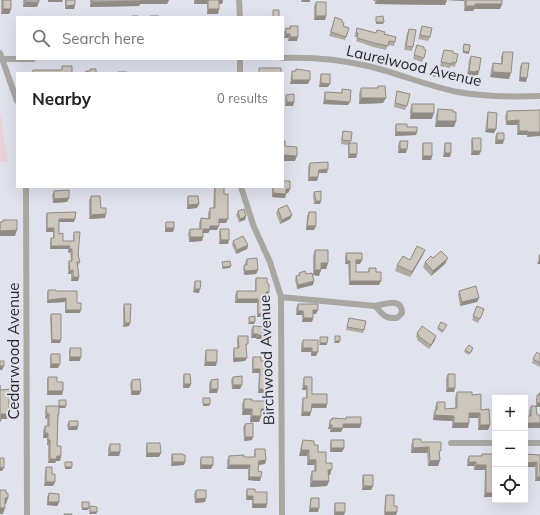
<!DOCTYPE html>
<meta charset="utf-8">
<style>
body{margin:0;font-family:Mulish,sans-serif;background:#f2f2f2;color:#222}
.controls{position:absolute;right:12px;bottom:12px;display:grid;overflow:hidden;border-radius:0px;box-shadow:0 4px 16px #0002}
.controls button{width:36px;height:36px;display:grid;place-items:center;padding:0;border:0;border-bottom:1px solid #e0e0e0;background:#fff;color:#222;font:20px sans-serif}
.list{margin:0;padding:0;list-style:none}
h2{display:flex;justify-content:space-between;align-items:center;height:52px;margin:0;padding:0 16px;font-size:17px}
h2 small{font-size:13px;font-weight:400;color:#767676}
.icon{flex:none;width:22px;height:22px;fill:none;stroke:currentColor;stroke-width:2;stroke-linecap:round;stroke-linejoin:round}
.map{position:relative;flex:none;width:540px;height:515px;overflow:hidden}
.search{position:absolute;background:#fff;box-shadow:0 4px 16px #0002;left:16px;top:16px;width:268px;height:44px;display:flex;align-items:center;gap:10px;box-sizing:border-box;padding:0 14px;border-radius:0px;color:#767676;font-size:15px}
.panel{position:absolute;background:#fff;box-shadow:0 4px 16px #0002;left:16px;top:72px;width:268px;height:116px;border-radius:0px}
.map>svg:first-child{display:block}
</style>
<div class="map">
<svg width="540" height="515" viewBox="0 0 540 515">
<rect width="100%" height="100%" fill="#e0e3ee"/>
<path fill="#ecd2d8" d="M0 113 1 117 8 162H0Z"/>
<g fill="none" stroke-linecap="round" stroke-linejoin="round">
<path stroke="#a9a7a2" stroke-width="6" d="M239 0 240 17
M0 53 17 101
M283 58C309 57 342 60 368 66 398 73 427 86 458 92 485 97 512 97 540 96
M3 59H33
M240 59V73
M26 187 27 515
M241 187 254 227 270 262 281 297 282 515
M281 297 375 306C383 314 384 319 397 318L402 313C402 297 386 304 375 306
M451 443H495
M525 443H540"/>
</g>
<path fill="#b0aaa3" d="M1 0H39L37 7H23V0H11V9L9 14H1Z
M65 0H75V5L74 9H65Z
M85 0H169L167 4H140L139 6 90 7V0Z
M187 0H223L222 4H219L218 14H207V4H194V0Z
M373 0H519H502V4L500 9H474L473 11H464V1L447 0 445 5 375 4V1H373Z
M316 2 326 16 325 20H314V6Z
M335 17 342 22 343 26 349 28 345 40 329 36Z
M290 26 297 41H288V38H284V32L286 28 289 29Z
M422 26 430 37 428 41 418 39Z
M357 28 376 33 377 30 384 34 395 42 394 46 388 45 386 50 373 47 356 41 357 37H354Z
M409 29 413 47 412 51 404 50 407 33Z
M417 45 424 58 422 62 413 59Z
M444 50 453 53 456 63 455 67 451 66 450 68 440 66Z
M503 52 509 79 490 77 491 69 493 63 501 64V57Z
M471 56 479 71 478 75H475L474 76 467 75 469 60Z
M522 63 527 78 526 82 519 81 520 66Z
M432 68 437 75 436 77 430 76Z
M296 69 308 84H290L291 75 292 71H295Z
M321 74 328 87H319L320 78Z
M378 86 383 103 359 104V94L361 88H377Z
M342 89 348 105 323 104 324 96 325 92 341 93Z
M397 91 407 106 405 110 394 107 396 95Z
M286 95 294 102 293 106H285V98Z
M412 104 432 119H410V110Z
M438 109 453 112 456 121 454 127H435L436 115Z
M540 110 527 137V135H517V125H506L505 116 507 111Z
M488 112 496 129 494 133 485 132 487 116Z
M396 124 417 132 416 135 395 136V127Z
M343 131 351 141 350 143 357 154 356 158H348V145L341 144 342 135Z
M497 133 503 144H495V137Z
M472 138 481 151 479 155H471V142Z
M400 141 406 153H398V145Z
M423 143 432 156 431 160H422V147Z
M445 143 450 157H443L444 147Z
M310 163 327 173H318V177L317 181H308V167Z
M214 187H224V194L228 219 226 223H219L217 230H210L208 233H203V237L202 241 189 242 188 233 190 229H199V223L201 218H208V213L210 208H213Z
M272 187H283L290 189 288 193H286L285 198 272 197Z
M54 191 69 198 67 202 53 203 52 195Z
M314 192 320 204H314L313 196Z
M91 196 101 208 105 218 89 219V200Z
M188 196 197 208 187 209V200Z
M278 209 292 215 290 219 280 224 276 213Z
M238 211 246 216 245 220 239 222 236 215Z
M309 212 314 230H306L307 216Z
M47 213 74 222H59V234L63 241H73V236L74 232 80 262 78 266 79 277 78 281H71V274H68V265L69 261H71L70 253 68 252V249H50V242L51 238H53V232H46V216Z
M166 222 174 228 173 232H165V226Z
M220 229 228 244H219V233Z
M233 241 248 245 247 249 236 254 232 245Z
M315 250 328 263 326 269H321L319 276 313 275V256Z
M346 253 360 264H356V272H368L369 268 379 285H349L348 264H345V257Z
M423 255 410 277 395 271 397 265Z
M433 258 445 264 431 276 423 267 425 262Z
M247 259 258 270 256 274 244 275 243 269 244 265H245V263Z
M299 273 306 274 313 285 297 289 295 280 296 276H298Z
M256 278 267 283 269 292 268 296H265L264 298V305L268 317H257V303H235V295L237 291H255V282Z
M195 281 199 293 193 292 194 285Z
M48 290 56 291 77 303 80 313H65V302L47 303V294Z
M459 291 479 298 477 302 460 306 458 295Z
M124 304 130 323 129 326 123 327V308Z
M298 304 316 314H313V318L312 322H302V315H296V308Z
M477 306 484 309 478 323 472 320Z
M51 314 61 340 60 343H51L50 318Z
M349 318 364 330 363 333 346 330Z
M253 326 267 336 266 339H256V338H251V330Z
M438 327H446L442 333 437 329Z
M417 333 435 340 429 349 417 340V338L416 337Z
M238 336 247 358 245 361 233 362V352L234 348H237V340Z
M303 340 318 352 316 356H311V352H301V344Z
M70 348 80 361H69V352Z
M206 350 216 366H204L205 354Z
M465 350H473L469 355 464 352Z
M51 354 60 364 58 368H50V358Z
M540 354V367L532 363 533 359Z
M253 357 261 361 268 389 266 393H258L259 373H252V361Z
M184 374 191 384 189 388H183V378Z
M448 374 455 388 454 392H446V378Z
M48 377 57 382 63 391 62 395H47V380Z
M233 377 242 385 240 389H232L231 380Z
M304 377 312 394 327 404 326 408H311L310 416H301L302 402 303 398H306V390H302L303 381Z
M132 380 141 391 139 395H131L130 384Z
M211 380 218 389 217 393H209V384Z
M457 392 472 395 490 425 488 430H478V418H469L468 428H452V421L433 420V415L435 410V407L437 402 445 409 455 408V397Z
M539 393H540V407H536L537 415H540V428H525V416H529V411L531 406H536V399Z
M244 399 252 401 266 409 264 415H261L259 422H250V415H242V404Z
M59 400 66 406 65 408H59V414L58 418 57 446 61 456 60 461H56L55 463H48V445H47V438H43V431L45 426H47V418L45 419V411L46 406H59Z
M495 403V414H493V407Z
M346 417 361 424 360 428H343L341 432H330V429H328L329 424 330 420H331L332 418 346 419Z
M69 421 78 426 77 430H68L67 425Z
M245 424 252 440 244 441 243 427Z
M413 439 421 442 439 456 440 460 438 466H428L427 453H411V445Z
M303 440 314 445 318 452 326 463 330 475H329V481L327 486 310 487V477L312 471H314V465H307V456H299L301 446Z
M331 440 344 448 342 452H330V444Z
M147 443 159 457H146V447Z
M110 444 120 452 119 456H108V448Z
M255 449 266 460 265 464 259 465 258 471 261 477 260 481 248 480V469H227V460L229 456 244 457H254V453Z
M172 454 183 455 185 462 184 465 171 466V458Z
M482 454H495L494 497H484L485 470H474V466H467V460L469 456H481Z
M525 454 540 455V481H535V467H525Z
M201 457 213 465 211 469H200V461Z
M46 467 55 482 53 486H44L45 471Z
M363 475 373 486 371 490H362V479Z
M247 489 255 492 267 504 266 508H252V500H246V493Z
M196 490 206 498 205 502 195 503 194 494Z
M49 493 59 502 57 506 47 505V497Z
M386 495 394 506 397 512 396 515H384L385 498Z
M311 498 318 512H309L310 502Z
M335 503 344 515H334V507Z"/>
<path fill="#908b84" d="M48 0H63L62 2H48Z
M140 0H169L167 4H140L139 6 90 7 92 2Z
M195 0H208L207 4H194Z
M219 0H223L222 4H218Z
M302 0H310V2H301Z
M377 0H464V1L447 0 445 5 375 4Z
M25 2H39L37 7H23Z
M475 4H502L500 9H474L473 11H464L466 6Z
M75 5 74 9H65L66 6Z
M3 9H11L9 14H1Z
M208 9H219L218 14H207Z
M316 16H326L325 20H314Z
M376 22H384L383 24H376Z
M286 34H290L288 38H284Z
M290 37H298L297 41H288Z
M463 51 469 52V54L463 53Z
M469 71H479L478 75H475L474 76 467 75Z
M493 72 511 73 509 79 490 77Z
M520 77 527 78 526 82 519 81Z
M292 80H310L308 84H290Z
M321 83 330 84 328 87H319Z
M361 98H386L383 103 359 104Z
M325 100 350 102 348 105 323 104Z
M287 102H294L293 106H285Z
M412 113H434L432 119H410Z
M519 120 517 125H506L507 121Z
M437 121H456L454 127H435Z
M487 129H496L494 133 485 132Z
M519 131H528L527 135H517Z
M396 132H417L416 135 395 136Z
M528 132H540V136L527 137Z
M497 140H504L503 144H495Z
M400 149H407L406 153H398Z
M473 151H481L479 155H471Z
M445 153H451L450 157H443Z
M349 154H357L356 158H348Z
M283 155 297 156 295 161H283Z
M423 156H432L431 160H422Z
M328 169 327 173H317L319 170Z
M309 177H318L317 181H308Z
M286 189H290L288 193H285Z
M273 193 286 194 285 198 272 197Z
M69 198 67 202 53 203 54 199Z
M316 201H321L320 204H314Z
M199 204 197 208 187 209 188 205Z
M106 214 105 218 89 219 91 215Z
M292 215 290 219 280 224 282 220Z
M246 216 245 220 239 222 240 219Z
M59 219H75L74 222H57Z
M219 219H228L226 223H217Z
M210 226H219L217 230H210L208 233H201L203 229Z
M307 226H316L314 230H306Z
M47 228H54L53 232H46Z
M166 228H174L173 232H165Z
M17 230 15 236H0V231Z
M190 237H203L202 241 189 242Z
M221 240H229L228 244H219Z
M248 245 247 249 236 254 237 250Z
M51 246H70L68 249H50Z
M69 249H72L70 253 68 252Z
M425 250 423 255 410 277 412 272Z
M448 258 445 264 431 276 433 271Z
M356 260H362L360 264H354Z
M539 260H540V264H537Z
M347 261H350L348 264H345Z
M321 263H328L326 269H319Z
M231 266 230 268 222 269 223 267Z
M73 270 71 274H68L70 271Z
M258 270 256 274 244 275 245 271Z
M315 270H321L319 276 313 275Z
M73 277H79L78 281H71Z
M314 281 313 285 297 289 298 285Z
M350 281H381L379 285H349Z
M195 289H200L199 293 193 292Z
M266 292H269L268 296H265V298H263L264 294Z
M66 298 65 302 47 303 48 300Z
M479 298 477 302 460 306 462 302Z
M237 299H258L257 303H235Z
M66 310H81L80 313H65Z
M313 310H318L316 314H312Z
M298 311H303L302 315H296Z
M258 314H269L268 317H257Z
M304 318H313L312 322H302Z
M249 322H255L254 324H248Z
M125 323H130L129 326 123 327Z
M253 334H258L256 338H251Z
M258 335 267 336 266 339H256Z
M436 336 435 340 429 349 431 345Z
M52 340H61L60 343H51Z
M335 341H340L339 343H334Z
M320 343H327V345H319Z
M303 348H312L311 352H301Z
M312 352H318L316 356H311Z
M70 357H81L80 361H69Z
M234 358H247L245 361 233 362Z
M206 362H217L216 366H204Z
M51 364H60L58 368H50Z
M0 366H4L2 370H0Z
M253 369H260L259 373H252Z
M184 384H191L189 388H183Z
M233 385H242L240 389H232Z
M304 386H307L306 390H302Z
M448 388H455L454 392H446Z
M211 389H218L217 393H209Z
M259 389H268L266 393H258Z
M48 391H63L62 395H47Z
M132 391H141L139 395H131Z
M537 403H540V407H536Z
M203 404H210L209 406H203Z
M312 404H327L326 408H310Z
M59 406H66L65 408H59Z
M244 409H252L250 415H242Z
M261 409H266L264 415H259Z
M303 412H311L310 416H301Z
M469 413H480L478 418H468Z
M1 414H9L7 419H0Z
M47 414H49L47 418 45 419Z
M435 415 454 416 452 421 433 420Z
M252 416H261L259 422H250Z
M454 423H469L468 428H452Z
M525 423H540V428H525Z
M343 424H361L360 428H341Z
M330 425H332L330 429H328Z
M480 425H490L488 430H478Z
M78 426 77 430H68L69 427Z
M332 428H343L341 432H330Z
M45 433H48L47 438H43Z
M245 437H253L252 440 244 441Z
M48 440H50L48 445H47Z
M429 447 427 453H411L413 448Z
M331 448H344L342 452H330Z
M301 450H309L307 456H299Z
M110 452H120L119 456H108Z
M147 453H161L159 457H146Z
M57 456H61L60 461H56L55 463H48L50 459Z
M266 460 265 464 257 465 259 461Z
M309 460H316L314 465H307Z
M440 460 438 466H428L430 461Z
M173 462H185L184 465 171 466Z
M469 462H476L474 466H467Z
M537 462 535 467H525V463Z
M201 465H213L211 469H200Z
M229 465H250L248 469H227Z
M476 465H486L485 470H474Z
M0 467 4 468 2 471H0Z
M65 467H72L71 469H65Z
M332 469 330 475H326L328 470Z
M249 477H261L260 481 248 480Z
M537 477H540V481H535Z
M312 481H329L327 486 310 487Z
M46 482H55L53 486H44Z
M364 486H373L371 490H362Z
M486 493H495L494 497H484Z
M247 496H253L252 500H246Z
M5 498H8L6 504H3Z
M206 498 205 502 195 503 196 499Z
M48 502H59L57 506 47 505Z
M253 504H267L266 508H252Z
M0 508H5L3 514H0Z
M82 508H89L88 510H82Z
M310 508H319L318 512H309Z
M90 512H97L96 514H89Z
M335 512H345L344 515H334Z
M385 512H397L396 515H385Z"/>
<path fill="#cdc6bd" stroke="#908b84" d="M3 0H11V9H3Z
M25 0H39V2H25Z
M66 0H75V5L66 6Z
M92 0H141V1L92 2Z
M208 0H219V9H208Z
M466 0H502V4H475V6H466Z
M316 2H326V16H316Z
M273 10H279V17H273Z
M132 16H138V17H132Z
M150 16H159V17H150Z
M383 16 384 22H376V17Z
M335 17 342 20V22L344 23 343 26 349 28 346 37 331 32Z
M290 26H298V37H290V34H286V28L290 29Z
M422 26 432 28 430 37 420 35Z
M357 28 376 33 377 30 385 32 384 34 396 37 395 42 389 41 388 46 374 43 357 38 358 33H356Z
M409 29 416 30 413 47 406 46Z
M464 44 470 45 469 52 463 51Z
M417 45 424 47V49L426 50 424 58 414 55Z
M444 50 453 51V53L458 54 456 63 452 62V64L441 62Z
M503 52H513L511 73 493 72V63L502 64Z
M471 56 481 58 479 71H476L475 72 469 71Z
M522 63H529L527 78 520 77Z
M62 66H72V73H33V70H62Z
M259 68H281V73H259Z
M432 68 438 69 437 75 431 74Z
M90 69H96V73H86V71H90Z
M296 69 310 71V80H292V71H296Z
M118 72H127V73H118Z
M321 74H330V84L321 83Z
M378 86H385L386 98H361V88H378Z
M342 89 351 90 350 102 325 100V92L342 93Z
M397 91 410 94 407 106 395 103Z
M294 94V102H287L286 95Z
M412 104H434V113H412Z
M438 109 453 110V112H456V121H437Z
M540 110V132H528V131H519V120L507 121V111Z
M488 112 497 113 496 129H487Z
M396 124H407V127H417V132H396Z
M343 131 352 132 351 141 342 140Z
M497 133H504V140H497Z
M472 138H481V151H473Z
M283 141H285V146L297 147V156L283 155Z
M400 141H408L407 149H400Z
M349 143H357V154H349Z
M423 143H432V156H423Z
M445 143H451V153H445Z
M328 162V169L319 170 318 177H309L310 163Z
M283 181H290V189H286V194L273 193V187H283Z
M215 187H224V194H228V219H219V226H210V229H203V237H190V229H201V218L210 219V208H215Z
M69 190V198L54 199V191Z
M321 191V201H316L314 192Z
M91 196H100L101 208H106V214L91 215Z
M188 196H198L199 204 188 205Z
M287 205 292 215 282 220 278 209Z
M244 209 246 216 240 219 238 211Z
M76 212 75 219H59V234L63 233V241H74V232H80L78 255 80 262H77L79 277H73V270L70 271 69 261H72V249H69L70 246H51V238H54V228H47V213Z
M309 212H316V226H307Z
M3 220H17V230L0 231V222H3Z
M166 222H174V228H166Z
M220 229H229V240H221Z
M243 236 248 245 237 250 233 241Z
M417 246 425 250 412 272 397 265 403 256 410 260Z
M315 250H328V263H321V270H315Z
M441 251 448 258 433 271 425 262 431 256 433 258Z
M346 253H362V260H356V272H369V268H376V272H381V281H350V261H347Z
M539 255H540V260H539Z
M257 258 258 270 245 271 244 265H247V259Z
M230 261 231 266 223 267 222 262Z
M305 271 306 274 312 273 314 281 298 285 296 276 300 275 299 273Z
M256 278H267V283L269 284V292H266V294H264V305H269V314H258V299H237V291H256Z
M195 281H201L200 289H195Z
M476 286 479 298 462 302 459 291Z
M48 290H56V291H77V303H81V310H66V298L48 300Z
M124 304H131L130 323H125Z
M298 304H318V310H313V318H304L303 311H298Z
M477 306 484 309 480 319 473 316Z
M51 314H61V340H52Z
M255 316V322H249V317Z
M349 318 366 321 364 330 347 327Z
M441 322 447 325 443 331 438 327Z
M253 326 268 327 267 336 258 335V334H253Z
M422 326 436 336 431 345 418 336 419 335 417 333Z
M238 336H248V344H246L247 358H234V348H239Z
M335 336H340V341H335Z
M320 337H328L327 343H320Z
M303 340H318V352H312V348H303Z
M469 345 473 348 470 353 465 350Z
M70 348H81V357H70Z
M206 350H217V362H206Z
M537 352 540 354V363L533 359Z
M51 354H60V364H51Z
M253 357H261V361H266L268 372H270L268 389H259L260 369H253Z
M0 361H4V366H0Z
M184 374H190L191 384H184Z
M448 374H455V388H448Z
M242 376V385H233V377Z
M48 377H57V382H63V391H48Z
M304 377H312V394H327V404H312L311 412H303V398H307V386H304Z
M140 379 141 391H132V380Z
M218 379V389H211V380Z
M0 385V390L11 389V399H9V414H1V421H0Z
M457 392H472V395L481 394V410L489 409 490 425H480V413H469V423H454V416L435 415V410H437V402H445V409L457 408Z
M539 393H540V403H537V395H539Z
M203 398H210V404H203Z
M244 399H252V401H266V409H261V416H252V409H244Z
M59 400H66V406H59Z
M46 406H59V414H58L57 446H61V456H57L56 459H50V440H48V433H45V426H49V414H47Z
M531 406H536L537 415H540V423H525V416H531Z
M346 417H361V424H343V428H332V425H330V420H332V418L346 419Z
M69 421H78V426L69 427Z
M253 423V437H245V424Z
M413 439H421V442H441V451H439L440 460 430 461 429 447 413 448Z
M303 440 314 441V445H318V452H326V463H332V469L328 470 329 481H312V471H316V460H309V450H301Z
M331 440H344V448H331Z
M147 443H160L161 453H147Z
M110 444H120V452H110Z
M255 449H265L266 460 259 461 258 471 262 472 261 477H249L250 465H229V456L244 455V457H255Z
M172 454H183V455H185V462H173Z
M482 454H495V493H486V465H476V462H469V456H482Z
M525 454 540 455V477H537V462L525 463Z
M201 457H213V465H201Z
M0 458H4V468L0 467Z
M65 462H72V467H65Z
M46 467H52V474H55V482H46Z
M363 475H373V486H364Z
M247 489H255V492H267V504H253V496H247Z
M0 490H6V493H8V498H5V508H0Z
M196 490H206V498L196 499Z
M49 493 59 494V502H48Z
M386 495H394V506H397V512H385Z
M311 498H319V508H310Z
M82 502H89V508H82Z
M335 503H345V512H335Z
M90 506 97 507V512H90Z
M64 514H72V515H64Z"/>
<g text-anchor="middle" stroke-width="4" stroke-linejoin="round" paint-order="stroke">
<g font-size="15" fill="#242529" stroke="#e0e3ee">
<text transform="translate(414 66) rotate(13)" y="5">Laurelwood Avenue</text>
<text transform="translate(14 351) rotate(-90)" y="5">Cedarwood Avenue</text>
<text transform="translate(267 360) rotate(-92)" y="5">Birchwood Avenue</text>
</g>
</g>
</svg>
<div class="controls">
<button>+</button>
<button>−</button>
<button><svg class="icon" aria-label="locate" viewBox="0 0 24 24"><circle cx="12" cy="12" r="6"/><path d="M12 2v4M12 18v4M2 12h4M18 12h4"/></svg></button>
</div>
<div class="search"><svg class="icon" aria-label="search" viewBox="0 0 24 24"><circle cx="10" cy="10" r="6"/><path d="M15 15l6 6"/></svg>Search here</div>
<section class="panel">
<h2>Nearby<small>0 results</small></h2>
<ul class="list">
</ul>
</section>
</div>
